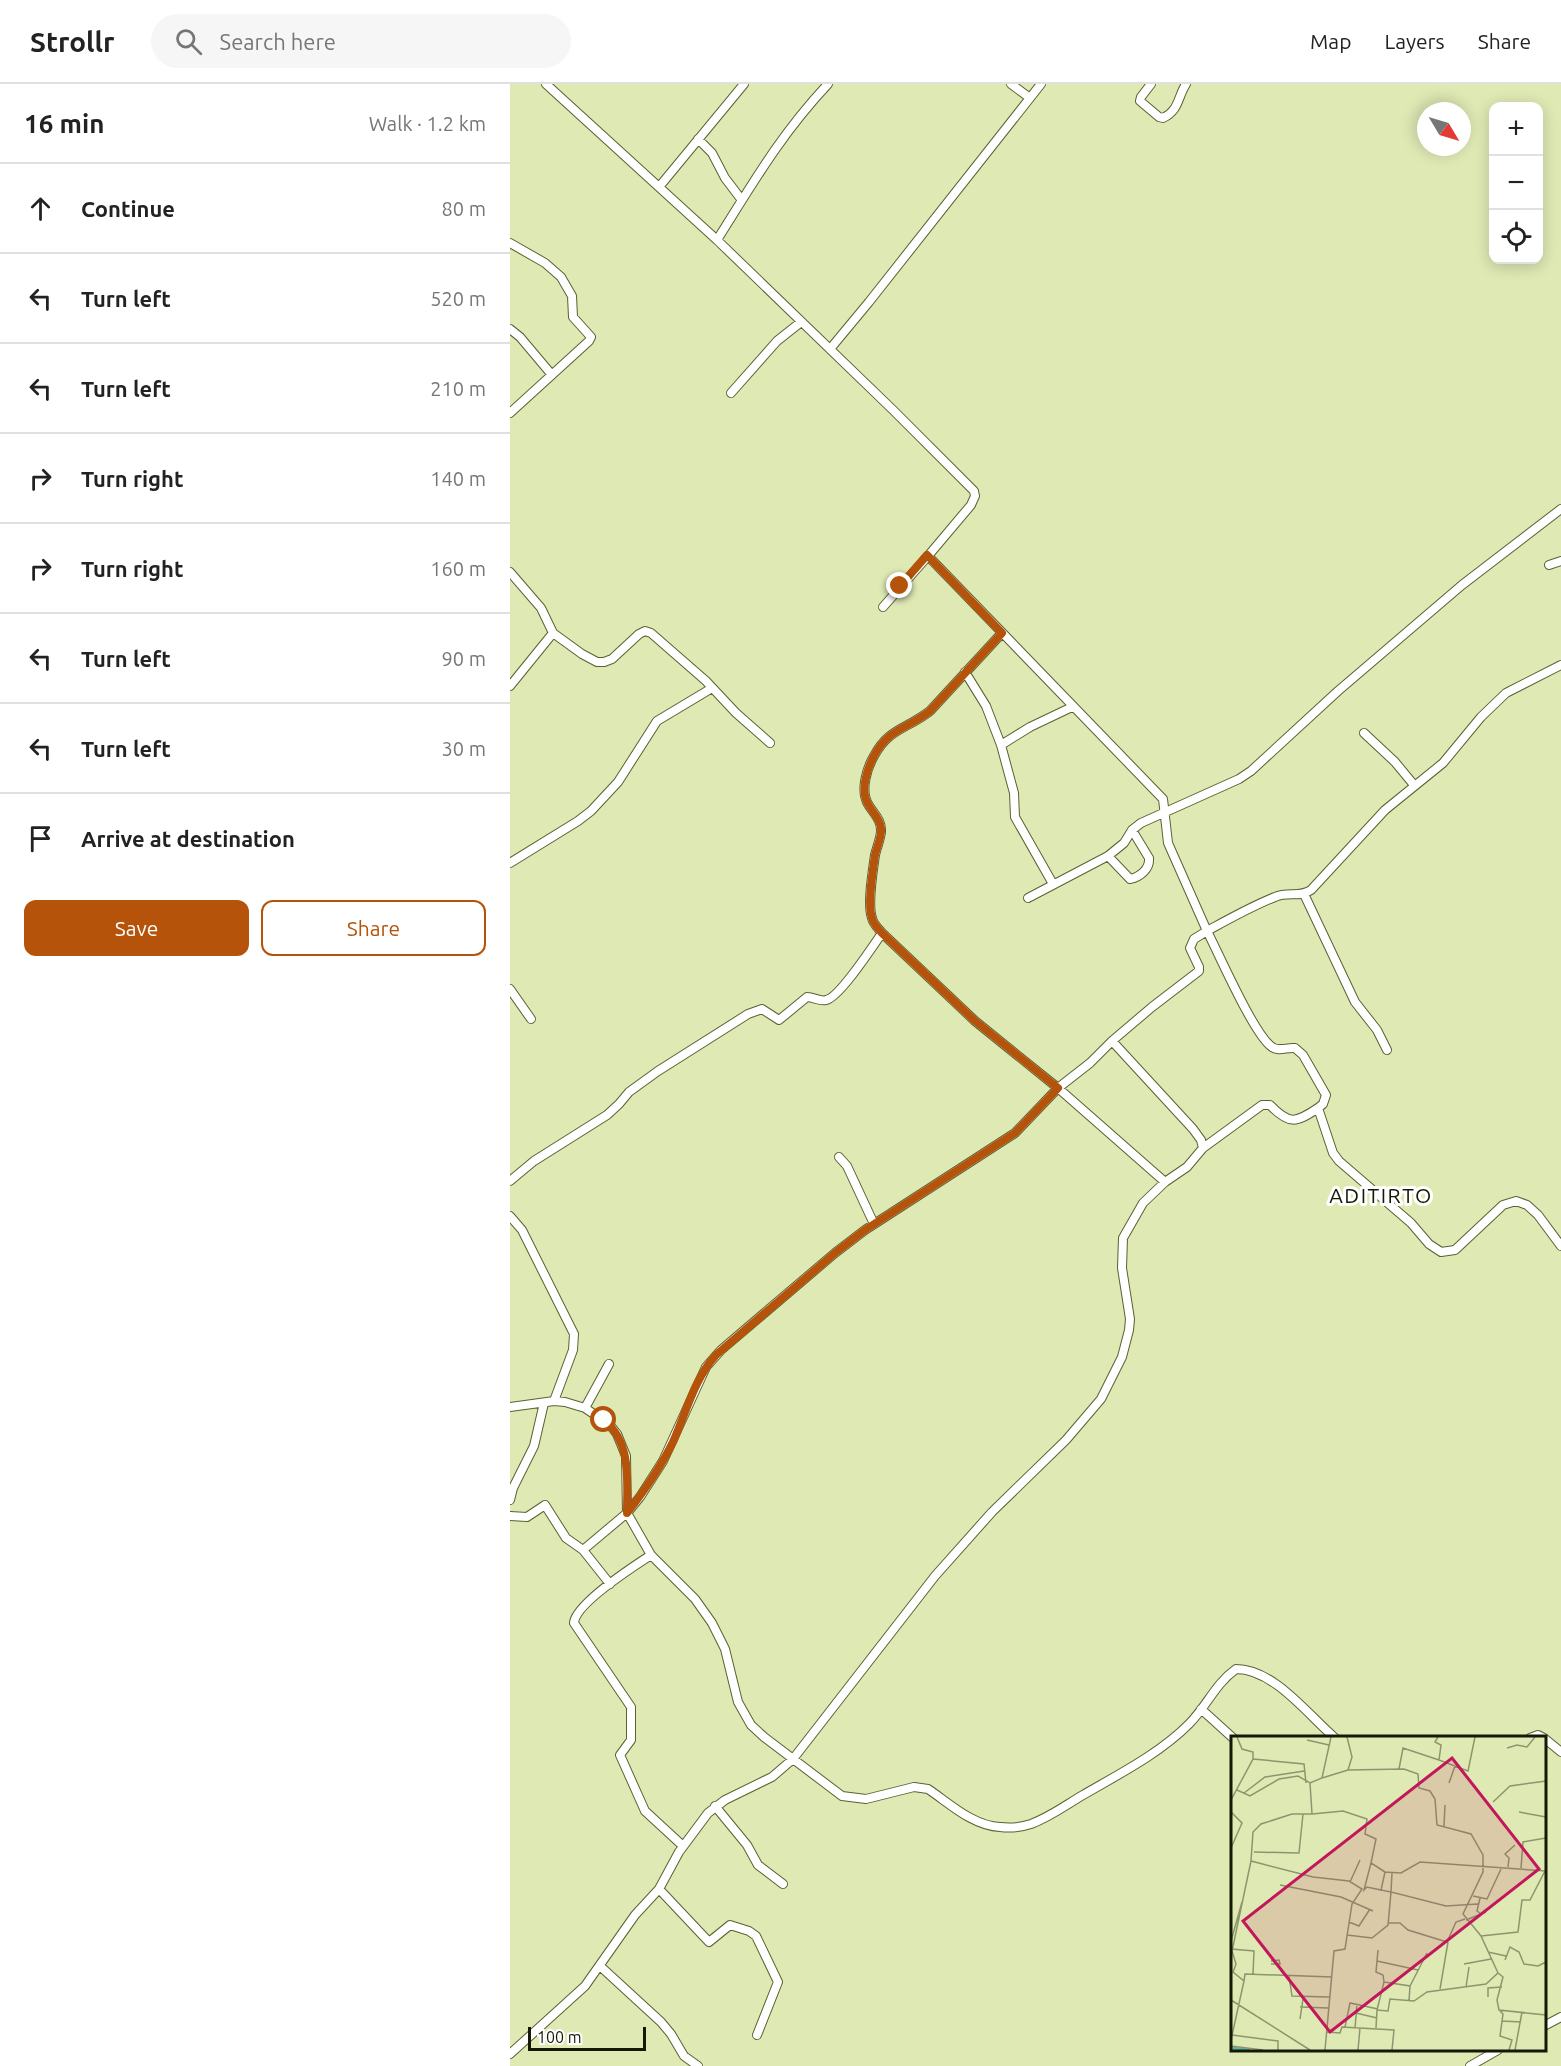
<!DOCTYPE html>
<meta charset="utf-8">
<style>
body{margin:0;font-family:Ubuntu,sans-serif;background:#f6f6f6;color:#222}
.controls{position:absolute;right:18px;top:18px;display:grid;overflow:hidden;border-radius:12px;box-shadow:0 3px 15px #0003}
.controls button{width:54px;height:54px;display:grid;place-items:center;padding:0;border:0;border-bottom:2px solid #e0e0e0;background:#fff;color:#222;font:30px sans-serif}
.compass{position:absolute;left:907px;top:18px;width:54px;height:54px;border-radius:50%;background:#fff;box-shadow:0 3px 15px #0003;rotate:128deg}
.scale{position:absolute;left:18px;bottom:15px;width:118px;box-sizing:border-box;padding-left:6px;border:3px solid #151805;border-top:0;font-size:16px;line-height:21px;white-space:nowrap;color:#151805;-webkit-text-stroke:4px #fff;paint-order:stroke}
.stop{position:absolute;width:18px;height:18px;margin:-14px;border:4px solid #b45309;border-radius:50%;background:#fff}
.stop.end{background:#b45309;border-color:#fff;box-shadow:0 2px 6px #0008}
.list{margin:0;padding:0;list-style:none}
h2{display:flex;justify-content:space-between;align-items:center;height:78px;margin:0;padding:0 24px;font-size:26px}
h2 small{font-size:20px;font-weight:400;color:#767676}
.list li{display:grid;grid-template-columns:39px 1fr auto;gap:18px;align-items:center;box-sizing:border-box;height:90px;padding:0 24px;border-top:2px solid #e0e0e0}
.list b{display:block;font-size:22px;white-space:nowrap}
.list em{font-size:20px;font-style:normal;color:#767676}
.actions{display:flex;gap:12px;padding:18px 24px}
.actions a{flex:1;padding:14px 0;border:2px solid #b45309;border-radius:12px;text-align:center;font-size:21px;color:#b45309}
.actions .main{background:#b45309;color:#fff}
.icon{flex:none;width:33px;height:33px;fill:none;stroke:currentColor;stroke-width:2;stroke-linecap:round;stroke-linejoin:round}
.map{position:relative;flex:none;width:1051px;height:1982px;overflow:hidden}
header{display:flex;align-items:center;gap:36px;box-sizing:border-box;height:84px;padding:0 30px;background:#fff;border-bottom:2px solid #e0e0e0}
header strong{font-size:28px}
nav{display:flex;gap:33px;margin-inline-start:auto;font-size:21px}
.search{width:420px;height:54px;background:#f6f6f6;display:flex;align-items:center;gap:15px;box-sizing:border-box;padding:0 21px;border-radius:33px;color:#767676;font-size:22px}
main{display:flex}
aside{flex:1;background:#fff}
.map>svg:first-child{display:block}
</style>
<header>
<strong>Strollr</strong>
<div class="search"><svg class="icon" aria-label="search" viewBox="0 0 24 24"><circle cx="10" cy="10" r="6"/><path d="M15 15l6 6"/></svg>Search here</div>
<nav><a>Map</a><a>Layers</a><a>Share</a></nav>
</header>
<main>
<aside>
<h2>16 min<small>Walk · 1.2 km</small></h2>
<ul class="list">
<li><svg class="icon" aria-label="ahead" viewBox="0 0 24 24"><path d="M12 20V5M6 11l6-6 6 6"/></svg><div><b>Continue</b></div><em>80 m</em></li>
<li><svg class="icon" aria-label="left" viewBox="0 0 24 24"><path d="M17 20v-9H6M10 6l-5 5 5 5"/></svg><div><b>Turn left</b></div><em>520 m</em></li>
<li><svg class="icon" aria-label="left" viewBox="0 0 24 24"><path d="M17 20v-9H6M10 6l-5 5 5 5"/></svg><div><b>Turn left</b></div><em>210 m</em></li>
<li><svg class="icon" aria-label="right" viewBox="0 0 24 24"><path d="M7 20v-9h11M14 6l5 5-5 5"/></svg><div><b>Turn right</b></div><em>140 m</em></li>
<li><svg class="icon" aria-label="right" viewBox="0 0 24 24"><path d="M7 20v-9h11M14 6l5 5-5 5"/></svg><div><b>Turn right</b></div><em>160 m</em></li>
<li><svg class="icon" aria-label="left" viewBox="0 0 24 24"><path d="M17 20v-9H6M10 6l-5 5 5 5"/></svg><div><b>Turn left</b></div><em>90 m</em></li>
<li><svg class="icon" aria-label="left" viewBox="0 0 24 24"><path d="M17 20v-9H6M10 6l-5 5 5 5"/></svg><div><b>Turn left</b></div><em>30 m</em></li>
<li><svg class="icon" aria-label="arrive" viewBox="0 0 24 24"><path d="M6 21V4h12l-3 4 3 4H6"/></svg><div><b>Arrive at destination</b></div></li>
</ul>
<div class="actions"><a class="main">Save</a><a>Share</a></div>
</aside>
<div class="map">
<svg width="1051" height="1982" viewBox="0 0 1051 1982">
<rect width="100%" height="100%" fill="#dee9b4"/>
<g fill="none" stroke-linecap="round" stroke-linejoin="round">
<defs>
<path id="minor" d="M36 0 207 156 383 326 464 407 465 412 461 421 418 472 653 715 658 759 697 847C719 835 742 822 765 813 778 807 789 814 801 806L875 726 933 679 971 633 996 609 1051 581
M501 0 520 14
M641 0 631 13 630 17 649 33 653 34C669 27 668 12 676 0
M188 55 202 69 215 94 231 115
M149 103 234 0
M207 156C243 99 271 50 318 0
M0 159 35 179 51 193 62 212 63 233 81 253 79 257 0 329
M0 245 10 253 42 291
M320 265 359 218 531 0
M221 309 267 257 291 238
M1039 481 1051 477
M0 488 31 524 43 549 72 570 87 578H94L102 575 129 550 135 547 141 549 196 597 226 629 260 659
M373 523 418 472
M492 549 420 627C397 645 379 644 364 672 357 684 350 706 358 720 363 729 372 736 371 748 370 756 367 763 365 771 363 786 357 820 362 834 363 840 369 845 372 849L465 937 548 1004 580 979 602 957
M455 588 476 622 491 661
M0 602 43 549
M854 649 885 678 904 701
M598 772 620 795C630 793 640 785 639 774L622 746
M0 779 68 737 81 727 108 698 147 637 202 604
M543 800 505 733 504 709 491 661 520 643 562 623
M794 810 845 918 867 946 877 966
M518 814 598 772 614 759 622 746 631 739 729 695 741 687 828 607 952 501 1051 425
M0 905 21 935
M693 1064 752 1021H760C779 1041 786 1039 808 1024L823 1069 829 1077 901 1139 919 1160 931 1168 945 1166 993 1121 1006 1117 1017 1121 1028 1131 1051 1162
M329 1073 337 1082 364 1140
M0 1097 24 1077 97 1031 109 1020 119 1008 148 987 238 930 252 925 269 936 297 913C304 913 310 918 316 916 329 914 363 862 372 849
M0 1132 12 1146 64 1250 63 1266 44 1317
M0 1323 44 1317 55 1318 75 1324 100 1341 107 1350 116 1372 117 1429 141 1471 185 1515 202 1539 215 1565 228 1618 241 1641 254 1653 332 1712 356 1715 404 1703 418 1705C439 1719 463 1742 490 1743 499 1744 512 1743 521 1740 540 1733 556 1721 573 1711 609 1690 649 1670 679 1640 697 1622 705 1600 726 1585 764 1585 798 1631 825 1654
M75 1324 99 1280
M0 1416 3 1404 24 1362 34 1319
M0 1432 17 1433 35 1421 56 1454 73 1466 100 1500
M73 1466 117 1429 130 1413 153 1377 196 1283 211 1266 325 1169 355 1146 505 1049 548 1004 655 1098
M141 1471C124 1482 65 1520 64 1539L121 1623V1656L110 1671 135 1727 173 1762
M691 1625 723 1654
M1020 1654 1028 1651 1034 1654
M1034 1654 1051 1668
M205 1722 237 1761 248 1781 273 1800
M149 1805 199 1858 220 1841 239 1847 246 1852 268 1898 247 1951
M90 1882 151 1938 161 1950 174 1972 188 1982
M1034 1942 1051 1933
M0 1970 75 1902 125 1831 149 1805 169 1768 198 1729 215 1716 262 1693 283 1675 425 1492 482 1428 556 1356 591 1315 612 1273 619 1246 620 1235 612 1184 613 1154 633 1119 655 1098 677 1083 693 1064 691 1056 683 1045 602 957 642 923 689 887V883L680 864 684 855 697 847C709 870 744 951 762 963 769 968 777 963 785 964L793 971 816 1011 813 1020 808 1024
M960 1982 988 1966"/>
</defs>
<use href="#minor" stroke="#596132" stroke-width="10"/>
<use href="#minor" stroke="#fff" stroke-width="8"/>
</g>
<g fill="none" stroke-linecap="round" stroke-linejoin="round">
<path stroke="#b45309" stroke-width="8" d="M94 1336C122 1359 117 1396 117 1429 134 1407 151 1383 163 1358 176 1329 184 1295 206 1271L325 1169 355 1146 505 1049 548 1004 465 937 372 849C369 845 363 840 362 834 357 820 363 786 365 771 367 762 372 753 371 744 370 734 362 728 358 720 350 706 357 685 364 672 379 644 397 645 420 627L492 549 417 471 390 502"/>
</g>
<g text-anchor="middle" stroke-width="6" stroke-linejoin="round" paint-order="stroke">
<g font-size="21" letter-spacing="1.5" fill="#151805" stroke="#fff">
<text x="871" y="1119">ADITIRTO</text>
</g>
</g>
<g transform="translate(721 1652)">
<rect width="315" height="315" fill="#dee9b4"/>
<path fill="none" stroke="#61b3a1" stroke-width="3" d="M0 312 19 314"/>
<path fill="none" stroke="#8e956e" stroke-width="1.5" d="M116 1 121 21 117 34M207 1 204 6 210 9 208 24 237 35 244 1M76 4 98 9M276 12 286 9 296 11 304 1M22 23 73 28 75 47M168 33 172 12 208 24M91 42 117 34 173 33 187 38 188 52 199 55 204 63 206 89 240 98 252 119V136L232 178 250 200 267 237M218 47 224 30M6 54 19 60 48 43 67 40 79 47 91 42 100 1M13 57 34 41 73 35M0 64 22 23V16L11 13 6 1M262 66 279 50 315 45M0 76 11 87 0 112M288 76 315 81M81 78 112 75 136 83 134 98 145 103 140 127 154 136M213 90 214 69M23 116 68 117 72 78M20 125 22 96 30 88 61 78H81L79 47M140 127 133 154 136 151 150 154 154 136 170 137 189 126 315 135M277 131 278 122 274 118 284 109M290 132 292 106 315 102M161 137 160 156 215 170 247 168M119 146 129 124M49 149 110 161 142 175M242 160 256 163 270 133M249 162 246 175 250 178M235 184 255 176M118 186 128 190 139 173M158 187H169L177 194 216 206 225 186 234 183M116 199 141 202 157 189 160 156 150 154M250 200 287 196 291 164H299L314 135M0 205 11 166M0 213 23 215 22 238M257 216 275 220M274 224 279 211 288 216 293 228 307 230 315 226M146 225 187 234M40 228H49L48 224 40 225M233 228 260 223M58 240 61 260 98 261M13 245 14 238 101 241M153 246 179 250 178 265M179 250 196 217M235 251 238 231M209 253 217 206M257 261V252L271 251M0 264 79 314M69 271 97 272M146 274 153 246 152 239 145 236 147 214M269 275 272 278 269 300 281 304 278 314M125 277 146 282M69 283 72 263M271 285 290 286M114 291 119 267 147 273M124 292 126 268M145 292 146 274 157 275 159 263 183 265 196 256 255 248 267 237 272 241 266 264 268 274 315 279M96 296 109 297 111 291 163 294 161 314M1 299 47 305V314M0 304 13 245 2 236 5 228 1 215 20 125 82 141 118 145 131 153 121 168 114 213 103 215 94 314M0 310 32 314M127 314 129 292M284 314 291 276"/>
<path fill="#c2185b" fill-opacity="0.15" stroke="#c2185b" stroke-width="3" d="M221 22 308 133 99 296 12 185Z"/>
<rect width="315" height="315" fill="none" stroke="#151805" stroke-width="3"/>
</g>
</svg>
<div class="controls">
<button>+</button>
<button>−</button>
<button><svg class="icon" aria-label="locate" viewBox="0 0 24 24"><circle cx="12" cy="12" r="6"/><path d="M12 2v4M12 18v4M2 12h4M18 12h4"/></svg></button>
</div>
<svg class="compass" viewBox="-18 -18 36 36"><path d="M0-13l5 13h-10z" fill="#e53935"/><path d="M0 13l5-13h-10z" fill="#767676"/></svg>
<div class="scale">100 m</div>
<div class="stop" style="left:94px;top:1336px"></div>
<div class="stop end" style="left:390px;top:502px"></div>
</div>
</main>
